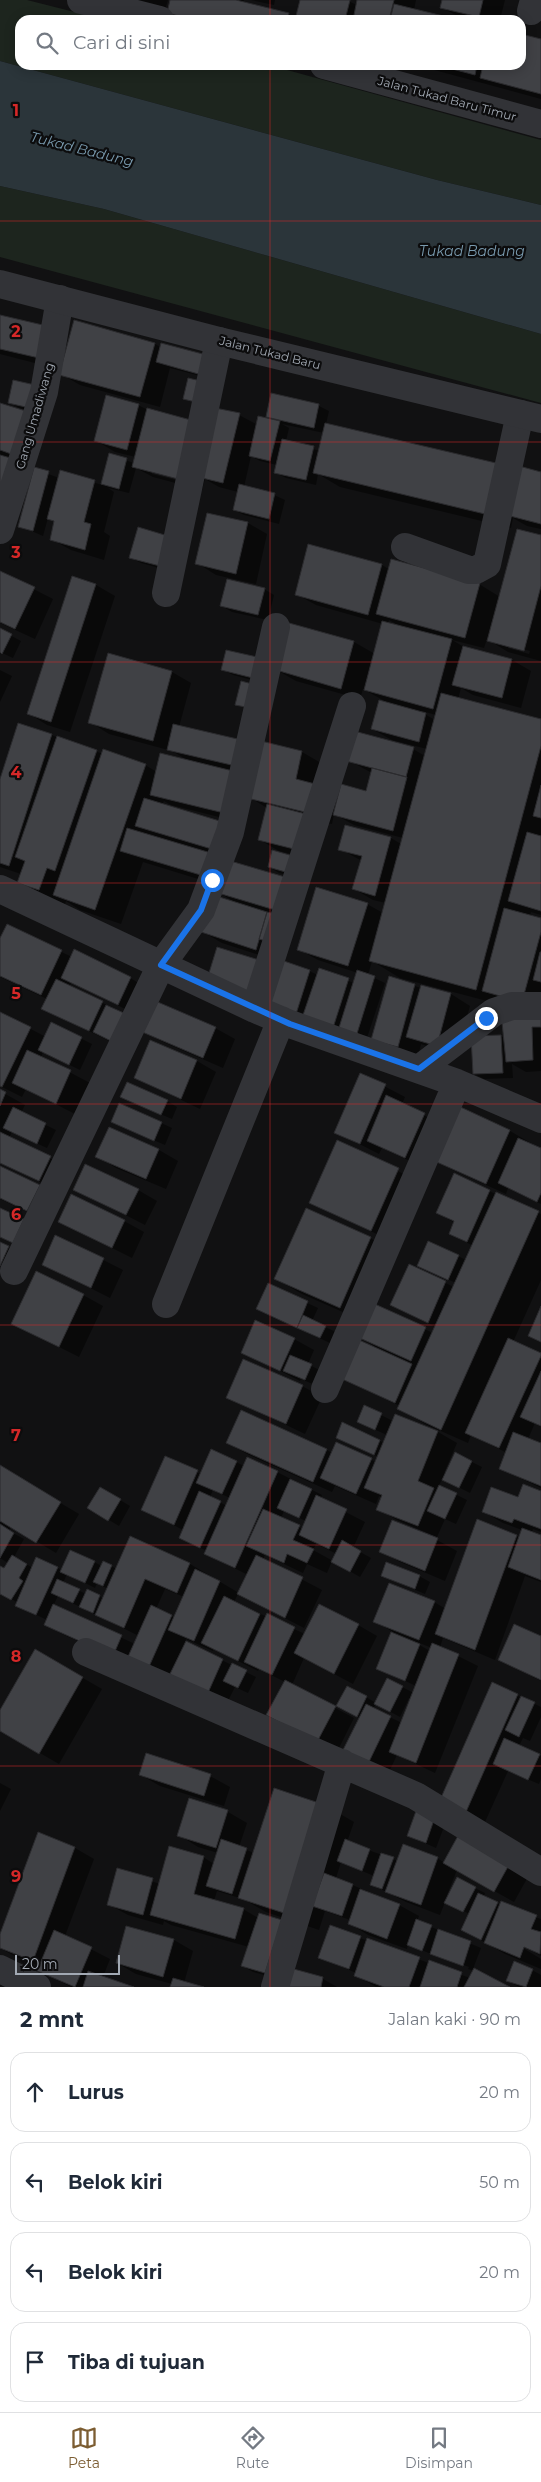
<!DOCTYPE html>
<html lang="id">
<meta charset="utf-8">
<style>
body{margin:0;font-family:Montserrat,sans-serif;background:#f2f2f3;color:#1f2937}
.scale{position:absolute;left:15px;bottom:12px;width:105px;box-sizing:border-box;padding-left:5px;border:2px solid #a2a9b3;border-top:0;font-size:14px;line-height:18px;white-space:nowrap;color:#a2a9b3;-webkit-text-stroke:4px #0c0c0d;paint-order:stroke}
.stop{position:absolute;width:15px;height:15px;margin:-11px;border:4px solid #1a73e8;border-radius:50%;background:#fff}
.stop.end{background:#1a73e8;border-color:#fff;box-shadow:0 1px 5px #0008}
.list{margin:0;padding:0;list-style:none}
h2{display:flex;justify-content:space-between;align-items:center;height:65px;margin:0;padding:0 20px;font-size:21px}
h2 small{font-size:16px;font-weight:400;color:#747a83}
.list li{display:grid;grid-template-columns:32px 1fr auto;gap:15px;align-items:center;box-sizing:border-box;height:80px;margin:0 10px 10px;padding:0 10px;border:1px solid #e0e1e3;border-radius:15px}
.list b{display:block;font-size:19px;white-space:nowrap}
.list em{font-size:16px;font-style:normal;color:#747a83}
.icon{flex:none;width:28px;height:28px;fill:none;stroke:currentColor;stroke-width:2;stroke-linecap:round;stroke-linejoin:round}
.map{position:relative;flex:none;width:541px;height:1987px;overflow:hidden}
.search{position:absolute;background:#fff;box-shadow:0 2px 12px #0003;left:15px;right:15px;top:15px;height:55px;display:flex;align-items:center;gap:12px;box-sizing:border-box;padding:0 18px;border-radius:15px;color:#747a83;font-size:19px}
.sheet{height:425px;background:#fff}
nav{display:flex;justify-content:space-around;align-items:center;box-sizing:border-box;height:70px;border-top:1px solid #e0e1e3;background:#fff;font-size:14px;color:#747a83}
nav a{display:grid;justify-items:center;gap:2px}
nav .on{color:#7c5d32}
.map>svg:first-child{display:block}
</style>
<div class="map">
<svg width="541" height="1987" viewBox="0 0 541 1987">
<rect width="100%" height="100%" fill="#111112"/>
<path fill="#1d251e" d="M0 0H27L106 20H20V65H269L541 140V205L437 180 0 61Z
M0 186 104 209 541 334V403L0 257Z"/>
<path fill="#2b353a" d="M0 61 437 180 541 205V334L104 209 0 186Z"/>
<path fill="#0007" fill-rule="evenodd" d="M78 0H168L162 20Z
M171 0H244L243 3 288 14 297 19 302 0H346L357 5 358 0H416L414 10 454 20H181L168 12Z
M251 0H275L274 5Z
M443 0H505L500 20 461 18 441 7Z
M521 35 541 40V99L416 65H521Z
M0 316 58 369 0 354Z
M155 344 219 381 170 368 160 407 80 385 61 374Z
M45 392 40 413 19 408 9 402Z
M272 394 319 406 329 411 326 424 541 473V529L527 526 513 518 511 528 340 487 318 474 316 485 286 478 276 473 277 465 260 461 251 456 244 487 274 495 285 500 279 524 244 515 234 510 238 492 219 487 205 479 202 490 153 477 136 468 129 493 108 488 114 492 104 532 110 536 104 560 71 550 51 539 55 522 48 518 43 536 20 526 35 469 59 478 61 472 102 485 110 455 134 463 136 457 115 452 95 440 138 405 148 410 197 423 239 415 258 425 275 421 268 416ZM282 424 324 433 320 451 286 441 289 428ZM152 471 189 481 188 483 152 474Z
M0 404 28 414 0 509Z
M208 514 248 523 267 534 256 584 216 575 197 563Z
M541 537V661L508 652 487 639 484 648 452 640 464 647 512 660 531 671 521 708 473 695 461 688 458 699 541 721V915L531 912 530 916 541 919V1071L526 1072 512 1064 513 1078 484 1079 474 1074 500 1036 505 1038 506 1006 400 978 372 961 368 975 385 983 365 1044 279 1009 259 961 309 971 318 975 319 970 354 983 358 973 318 960 298 949 367 904 383 913 386 903 373 900 354 889 362 861 340 849 346 826 391 838 401 844 403 838 354 825 334 814 332 824 315 820 325 826 317 860 279 851 260 840 267 808 249 797 243 823 171 805 164 801 162 805 227 864 284 878 275 960 222 943 203 932 235 902 219 893 221 886 143 862 121 924 80 910 66 901 65 904 44 897 18 882 21 874 0 867V783L51 735 103 754 145 765 157 772 189 761 172 751 109 734 90 722 109 654 172 672 191 683 179 727 245 742 262 743 302 752 321 763 319 786 339 797 367 792 372 773 348 760 413 749 425 756 427 749 392 740 372 729 390 704 363 689 360 699 296 681 275 669 271 685 233 675 223 670 354 642 375 654 383 624 316 605 296 594 382 565 390 570 479 584 500 597ZM389 620 398 625 388 623ZM508 645 530 651 529 654 508 648ZM422 711 436 715 435 720 421 712Z
M178 543 170 571 141 563 131 558Z
M0 572 53 599 35 639 0 623Z
M73 578 96 585 115 596 70 732 47 725 28 713Z
M264 589 274 595 268 620 232 612 222 606Z
M0 630 21 641 13 658 0 652Z
M0 670 12 676 0 702Z
M303 863 299 878 279 873 269 867Z
M7 926 72 957 130 978 149 989 137 1015 71 982 70 986 122 1013 109 1041 43 1008 47 999 0 977V941Z
M390 978 421 988 422 987 451 994 470 1006 456 1056 421 1044 418 1057 373 1039Z
M0 1013 46 1037 52 1024 92 1044 80 1070 43 1052 41 1057 90 1083 75 1114 26 1089 22 1097 0 1086Z
M215 1028 235 1039 223 1068 161 1041 142 1030Z
M151 1042 197 1061 216 1072 200 1109 136 1078Z
M361 1074 405 1097 402 1104 445 1126 454 1106 510 1131 541 1149V1204L508 1188 506 1194 451 1169 430 1157 425 1168 382 1148 379 1154 336 1132Z
M0 1091 25 1105 21 1113 56 1130 47 1148 12 1132 9 1138 70 1168 59 1191 0 1163Z
M167 1101 177 1107 172 1119 132 1102Z
M120 1104 172 1128 165 1145 123 1127Z
M109 1129 159 1150 178 1161 166 1189 116 1168 97 1156Z
M338 1142 418 1181 391 1241 311 1202Z
M0 1168 58 1197 47 1221 0 1199Z
M75 1189 138 1190 157 1201 145 1225Z
M489 1191 541 1214V1280L513 1342 541 1354V1427L535 1423 528 1439 541 1444V1488L501 1469 507 1453 471 1435 468 1443 425 1424 399 1409 400 1406 344 1379 374 1346 355 1335 361 1320 302 1294 276 1279 370 1238 396 1253 373 1305 433 1333 436 1327 392 1305 409 1266 454 1287 456 1283 429 1271 458 1256 466 1260 473 1246 450 1233 455 1223 438 1213Z
M124 1221 144 1232 132 1258 60 1222Z
M56 1236 123 1270 110 1298 43 1264Z
M0 1243 19 1253 10 1271 0 1266Z
M268 1285 318 1308 312 1321 336 1332 330 1343 268 1314Z
M83 1295 103 1306 79 1357 12 1323Z
M294 1339 314 1350 308 1364 321 1371 315 1385 301 1379 300 1381 243 1352Z
M302 1386 322 1397 305 1434 228 1397Z
M365 1407 393 1421 395 1415 438 1432 457 1443 444 1473 472 1462 482 1467 470 1493 442 1479 439 1486 467 1500 456 1524 445 1519 437 1537 397 1520 378 1509 383 1498 379 1496 376 1504 335 1486 332 1492 247 1454 228 1443 327 1450 332 1453 337 1444 376 1462 379 1457 347 1443 380 1441 384 1443 387 1435 369 1427Z
M165 1458 201 1474 236 1462 244 1466 277 1472 322 1495 320 1499 365 1522 353 1548 371 1558 360 1577 332 1561 327 1573 307 1564 303 1573 265 1555 263 1559 322 1590 304 1628 238 1594 234 1602 305 1634 358 1625 377 1636 353 1684 304 1658 292 1685 354 1718 337 1752 287 1726 285 1682 259 1669 258 1671 214 1649 213 1651 186 1639 185 1642 256 1677 248 1693 235 1687 226 1705 64 1635 45 1624 47 1620 16 1605 18 1603 0 1592V1567L5 1570 8 1563 0 1558V1467L79 1514 56 1553 11 1526 9 1531 24 1539 14 1557 33 1568H58L62 1571 94 1562 102 1566 103 1562 117 1569 131 1538 190 1564 239 1593 248 1575 206 1554 207 1551 190 1543 183 1530 143 1509ZM213 1490 230 1498 227 1506 210 1497ZM284 1511 306 1521 303 1529 281 1518ZM316 1544 337 1554 333 1561 313 1550ZM67 1574 95 1588 97 1583 108 1589 104 1599 87 1590 86 1594 63 1583ZM165 1589 184 1597 175 1618 156 1609ZM58 1596 139 1636 135 1644 53 1606Z
M100 1488 130 1506 119 1526 89 1508Z
M541 1492V1532L533 1529 532 1533 541 1536V1582L525 1576 495 1660 443 1638 440 1647 478 1666 435 1773 397 1755 387 1776 362 1764 361 1718 348 1711 366 1697 376 1703 402 1687 414 1693 416 1686 378 1668 393 1632 375 1621 434 1602 446 1609 516 1536 520 1538 522 1530 503 1523 484 1512ZM417 1642 432 1648 430 1651 416 1643ZM409 1698 411 1699 402 1723 373 1709 376 1704 400 1717Z
M437 1540 457 1551 445 1581 400 1562 380 1551Z
M383 1576H419L430 1582 425 1594Z
M541 1637V1681L500 1660Z
M36 1651 102 1689 59 1764 0 1730V1713Z
M493 1684 541 1707V1717L530 1741 523 1738 519 1746 541 1756V1779L539 1784 508 1771 485 1822 461 1810Z
M141 1775 210 1776 230 1787 224 1806 160 1786Z
M0 1783 11 1789 0 1811Z
M190 1800 228 1812 247 1823 239 1847 254 1853 328 1807 354 1822 347 1842 398 1861 437 1858 445 1863 460 1836 529 1875 514 1902 457 1870 447 1895 475 1888 485 1893 484 1897 500 1905 541 1919V1956L519 1943 518 1945 541 1959V1969L505 1954 472 1935 469 1914 459 1908 445 1902 440 1915 406 1902 371 1884 374 1876 341 1862 336 1878 399 1905 419 1916 417 1921 481 1948 473 1969 507 1987H376L355 1975 356 1973 320 1957 360 1938 470 1978 474 1971 468 1969 469 1967 440 1956V1958L408 1944 407 1949 368 1935 349 1923 350 1920 325 1911 319 1930 266 1912 243 1899 217 1891 214 1901 243 1909 258 1918 275 1978 253 1972 243 1966 249 1947 171 1925 164 1921 163 1925 128 1915 108 1904 118 1870 160 1884 203 1857 214 1864 218 1853 198 1847 179 1835Z
M417 1813 445 1824 436 1848 409 1836Z
M38 1834 75 1848 94 1859 65 1936 110 1959 103 1977 131 1987H71L38 1970 40 1966 16 1957 0 1948V1937Z
M174 1940 193 1951 184 1983 200 1987H172V1984L136 1974 117 1963Z
M291 1970 323 1979 337 1987H286Z
M532 1970 541 1975V1987H519L508 1981Z"/>
<path fill="#404145" stroke="#2b2b2e" d="M170 0H236L289 13 287 20H194L167 13Z
M300 0H350L345 20H295Z
M357 0H394L389 20H353Z
M442 0H483L479 17 440 8Z
M394 4 460 20H390Z
M521 34 541 39V94L480 78 483 65H521Z
M437 65H477L475 75Z
M0 315 47 326 39 358 0 349Z
M74 320 155 343 140 397 59 375Z
M161 343 214 357 209 377 156 362Z
M188 378 205 382 200 403 183 399Z
M13 380 35 385 30 408 8 403Z
M271 393 319 404 314 428 266 417Z
M106 395 139 404 127 450 94 441Z
M0 403 29 412 14 455 0 450Z
M147 408 198 422 182 480 132 467Z
M215 408 240 413 223 483 198 477Z
M258 416 280 421 270 461 249 456Z
M325 423 496 463 485 514 313 473Z
M282 439 314 446 306 480 274 473Z
M109 453 127 458 119 489 101 484Z
M0 455 14 459 0 490Z
M519 466 541 472V524L506 515Z
M34 467 49 471 33 531 18 527Z
M60 470 95 480 84 522 91 524 85 550 50 540 54 521 47 519Z
M239 484 275 493 269 519 233 510Z
M207 513 248 522 236 574 195 564Z
M138 527 168 536 160 566 129 558Z
M517 529 541 535V586L524 651 487 641Z
M308 544 382 564 368 615 295 595Z
M391 559 480 583 465 638 376 614Z
M0 571 35 587 15 629 0 622Z
M72 576 96 584 51 722 27 714Z
M227 579 265 588 258 615 220 606Z
M382 621 452 639 433 709 364 690Z
M289 623 354 641 341 689 276 670Z
M0 628 12 634 2 654 0 652Z
M463 646 512 659 502 698 452 685Z
M226 650 266 659 261 680 221 670Z
M108 653 172 671 153 741 88 723Z
M241 681 256 685 251 708 235 705Z
M441 693 541 719V746L476 990 369 961Z
M379 700 426 713 419 742 371 729Z
M18 723 52 734 9 866 0 863V779Z
M173 724 246 741 240 767 167 750Z
M354 731 414 747 406 777 346 761Z
M57 736 97 750 55 871 47 868 39 890 17 883 25 861 15 857Z
M261 741 302 751 296 779 319 785 313 814 247 798Z
M103 749 146 764 95 910 53 895Z
M160 753 233 771 224 813 150 795Z
M372 768 407 777 393 831 333 815 341 784 366 791Z
M541 785V818L533 816Z
M144 798 223 822 215 850 135 826Z
M267 804 306 814 298 850 258 840Z
M345 825 391 837 375 896 352 889 362 856 338 850Z
M127 828 211 853 204 876 120 851Z
M527 832 541 836V911L508 901Z
M272 850 293 856 289 873 268 867Z
M227 860 285 877 275 910 218 893Z
M316 887 368 903 348 966 297 950Z
M213 895 267 912 256 950 201 932Z
M504 908 541 918V932L522 1002 482 991Z
M267 912 275 914 266 941 259 939Z
M7 924 62 950 41 995 0 976V938Z
M217 947 259 960 247 999 205 986Z
M74 949 131 977 118 1005 61 978Z
M540 952H541V982L533 980Z
M281 960 310 970 296 1014 267 1004Z
M319 968 349 978 332 1031 301 1021Z
M357 970 375 976 355 1040 337 1034Z
M389 976 415 984 398 1047 371 1040Z
M56 979 103 1001 89 1031 41 1009Z
M421 985 451 993 437 1046 406 1037Z
M153 1000 216 1027 203 1058 140 1031Z
M106 1005 126 1014 113 1042 93 1032Z
M541 1010V1027H532L533 1060 506 1062 501 1012Z
M0 1012 31 1027 2 1087 0 1086Z
M51 1022 82 1037 69 1065 38 1050Z
M501 1035 503 1073 473 1074 471 1036Z
M150 1040 197 1060 181 1099 134 1078Z
M27 1050 71 1070 56 1104 12 1083Z
M360 1073 386 1084 360 1144 334 1133Z
M127 1082 168 1100 161 1115 120 1097Z
M0 1089 6 1092 0 1106Z
M386 1095 425 1113 405 1158 367 1141Z
M119 1103 162 1122 154 1141 111 1122Z
M454 1104 510 1130 486 1184 430 1159Z
M13 1107 46 1123 37 1144 3 1128Z
M109 1127 159 1149 146 1179 95 1157Z
M0 1132 51 1156 39 1181 0 1163Z
M518 1138 541 1148V1193L537 1202 498 1183Z
M337 1140 399 1168 371 1231 309 1203Z
M85 1164 139 1189 126 1215 73 1190Z
M0 1166 40 1185 27 1211 0 1198Z
M454 1173 490 1190 467 1242 449 1234 454 1221 436 1213Z
M496 1192 539 1211 441 1430 397 1409Z
M71 1194 125 1220 112 1248 58 1222Z
M0 1208 24 1219 13 1243 0 1237Z
M306 1208 371 1237 340 1308 274 1279Z
M55 1235 104 1258 91 1288 42 1265Z
M428 1241 459 1255 448 1280 417 1266Z
M0 1242 9 1246 0 1266Z
M409 1264 446 1281 428 1323 390 1305Z
M36 1271 84 1294 59 1347 11 1324Z
M268 1283 308 1301 297 1328 256 1309Z
M368 1301 426 1327 411 1361 353 1335Z
M541 1306V1342L528 1336Z
M303 1315 326 1326 320 1338 297 1328Z
M255 1320 295 1338 280 1371 241 1353Z
M508 1338 541 1353V1356L499 1448 465 1433Z
M359 1340 412 1364 395 1403 342 1379Z
M290 1355 312 1364 305 1380 283 1371Z
M243 1359 303 1385 286 1424 226 1398Z
M541 1371V1426L520 1417Z
M364 1405 382 1413 375 1430 357 1422Z
M241 1410 327 1449 313 1482 226 1443Z
M395 1414 438 1431 418 1481 434 1488 418 1526 376 1510 382 1495 364 1488Z
M342 1422 380 1440 374 1455 336 1438Z
M513 1432 541 1443V1486L499 1469Z
M336 1442 372 1458 356 1494 320 1478Z
M211 1449 237 1461 222 1494 196 1483Z
M455 1452 472 1461 459 1488 442 1480Z
M165 1456 198 1470 174 1525 141 1510Z
M247 1457 278 1471 235 1568 204 1554Z
M0 1465 61 1502 36 1543 0 1521Z
M290 1479 312 1489 299 1518 277 1508Z
M523 1484 541 1491V1529L514 1519 512 1523 482 1512 491 1487 518 1497Z
M439 1485 457 1493 445 1519 427 1511Z
M100 1487 121 1499 108 1521 87 1508Z
M199 1491 221 1501 200 1548 179 1538Z
M316 1495 347 1509 329 1549 299 1535Z
M263 1509 300 1525 293 1540 314 1549 307 1563 287 1554 284 1563 246 1546Z
M477 1519 517 1535 475 1650 435 1634Z
M392 1520 438 1538 425 1571 379 1552Z
M0 1524 14 1533 0 1558Z
M522 1528 541 1535V1580L508 1567Z
M130 1536 190 1563 177 1593 145 1579 124 1628 95 1615Z
M342 1540 361 1551 350 1572 331 1562Z
M70 1550 95 1561 85 1583 60 1572Z
M12 1555 27 1564 19 1578 23 1581 11 1600 0 1594V1566L4 1568Z
M256 1555 303 1577 285 1618 237 1594Z
M36 1557 58 1567 36 1615 15 1606Z
M103 1561 112 1565 103 1586 93 1582Z
M386 1562 420 1575 415 1589 381 1576Z
M195 1569 220 1581 194 1641 168 1630Z
M57 1579 80 1589 73 1603 51 1593Z
M389 1583 435 1601 419 1640 373 1622Z
M87 1589 100 1595 93 1613 79 1607Z
M224 1596 260 1614 238 1661 201 1643Z
M53 1604 122 1635 113 1656 44 1625Z
M319 1604 359 1624 334 1674 294 1653Z
M151 1605 172 1615 148 1669 127 1659Z
M267 1613 295 1627 272 1675 244 1662Z
M514 1624 541 1636V1680L498 1660Z
M391 1632 420 1644 405 1681 376 1669Z
M186 1641 223 1659 207 1695 169 1676Z
M432 1643 459 1654 416 1763 389 1752Z
M35 1649 83 1677 39 1754 0 1731V1710Z
M232 1663 247 1670 238 1688 223 1681Z
M387 1678 403 1686 390 1712 374 1704Z
M285 1680 336 1706 317 1742 266 1715Z
M492 1682 518 1694 466 1812 440 1800Z
M347 1686 367 1696 357 1717 336 1706Z
M521 1696 535 1702 519 1737 505 1730Z
M366 1704 391 1716 367 1766 341 1754Z
M504 1738 540 1754 528 1780 493 1764Z
M146 1753 211 1774 204 1796 139 1775Z
M274 1788 328 1806 293 1916 238 1898Z
M189 1798 228 1810 216 1848 177 1836Z
M416 1811 435 1817 426 1843 407 1836Z
M38 1832 75 1847 33 1961 0 1948V1934Z
M459 1834 510 1863 494 1892 443 1863Z
M221 1839 247 1848 232 1894 206 1886Z
M345 1839 370 1849 362 1871 337 1861Z
M403 1844 438 1857 421 1905 385 1892Z
M169 1846 204 1856 194 1894 244 1908 235 1939 150 1915Z
M381 1853 394 1857 382 1889 370 1885Z
M117 1868 153 1878 143 1915 107 1905Z
M324 1873 353 1884 342 1916 312 1906Z
M457 1877 476 1887 463 1912 444 1903Z
M360 1889 400 1904 387 1939 348 1924Z
M478 1893 498 1902 481 1940 461 1930Z
M501 1901 537 1915 531 1929 541 1932 540 1954 524 1947 520 1958 484 1943Z
M259 1913 282 1920 265 1973 241 1966Z
M416 1919 432 1925 422 1951 407 1945Z
M330 1925 361 1936 349 1969 318 1958Z
M126 1926 174 1939 163 1977 116 1963Z
M438 1929 471 1941 463 1966 430 1954Z
M54 1930 92 1947 75 1987 37 1971Z
M367 1938 420 1957 409 1987H384L354 1976Z
M429 1960 462 1972 457 1987H420Z
M514 1961 533 1969 526 1987 506 1981Z
M290 1968 323 1977 321 1987H285Z
M474 1968 510 1987H464Z
M88 1971 134 1987H83Z
M173 1978 204 1987H170Z"/>
<g fill="none" stroke-linecap="round" stroke-linejoin="round">
<path stroke="#323337" stroke-width="28" d="M81 0 160 20
M531 11 534 0
M324 65 541 124
M0 530 44 392 60 299
M405 547 469 570H476L487 564 520 414
M166 593 219 341
M0 889 255 1009 290 1024 457 1083 541 1119
M255 1009 352 706
M419 1069 494 1012 512 1006H541
M14 1271 161 965 201 910 230 832 276 627
M166 1304 281 1020
M325 1389 457 1083
M86 1652 416 1796 541 1872
M0 1969 37 1987
M275 1987 342 1763"/>
<path stroke="#323337" stroke-width="28" d="M0 284 219 341 541 419"/>
</g>
<g fill="none" stroke-linecap="round" stroke-linejoin="round">
<path stroke="#1a73e8" stroke-width="6" d="M212 880 201 910 161 965 290 1024 419 1069 486 1018"/>
</g>
<path fill="none" stroke="#d62828" stroke-width="1" stroke-opacity="0.55" d="M270 0V20M270 65V1987M0 221H541M0 442H541M0 662H541M0 883H541M0 1104H541M0 1325H541M0 1545H541M0 1766H541"/>
<g text-anchor="middle" stroke-width="4.5" stroke-linejoin="round" paint-order="stroke">
<g font-size="12" fill="#a2a9b3" stroke="#0c0c0d">
<text transform="translate(447 99) rotate(15)" y="4">Jalan Tukad Baru Timur</text>
<text transform="translate(270 353) rotate(14)" y="4">Jalan Tukad Baru</text>
<text transform="translate(35 416) rotate(-74)" y="4">Gang Umadiwang</text>
</g>
<g font-size="14" font-style="italic" fill="#799aae" stroke="#0c0c0d">
<text transform="translate(82 149) rotate(14)" y="5">Tukad Badung</text>
<text x="472" y="256">Tukad Badung</text>
</g>
</g>
<g font-size="16" text-anchor="middle" font-weight="bold" fill="#d62828" stroke="#0c0c0d" stroke-width="4.5" stroke-linejoin="round" paint-order="stroke">
<text x="16" y="116">1</text>
<text x="16" y="337">2</text>
<text x="16" y="558">3</text>
<text x="16" y="778">4</text>
<text x="16" y="999">5</text>
<text x="16" y="1220">6</text>
<text x="16" y="1441">7</text>
<text x="16" y="1662">8</text>
<text x="16" y="1882">9</text>
</g>
</svg>
<div class="scale">20 m</div>
<div class="stop" style="left:212px;top:880px"></div>
<div class="stop end" style="left:486px;top:1018px"></div>
<div class="search"><svg class="icon" aria-label="search" viewBox="0 0 24 24"><circle cx="10" cy="10" r="6"/><path d="M15 15l6 6"/></svg>Cari di sini</div>
</div>
<section class="sheet">
<h2>2 mnt<small>Jalan kaki · 90 m</small></h2>
<ul class="list">
<li><svg class="icon" aria-label="ahead" viewBox="0 0 24 24"><path d="M12 20V5M6 11l6-6 6 6"/></svg><div><b>Lurus</b></div><em>20 m</em></li>
<li><svg class="icon" aria-label="left" viewBox="0 0 24 24"><path d="M17 20v-9H6M10 6l-5 5 5 5"/></svg><div><b>Belok kiri</b></div><em>50 m</em></li>
<li><svg class="icon" aria-label="left" viewBox="0 0 24 24"><path d="M17 20v-9H6M10 6l-5 5 5 5"/></svg><div><b>Belok kiri</b></div><em>20 m</em></li>
<li><svg class="icon" aria-label="arrive" viewBox="0 0 24 24"><path d="M6 21V4h12l-3 4 3 4H6"/></svg><div><b>Tiba di tujuan</b></div></li>
</ul>
</section>
<nav>
<a class="on"><svg class="icon" aria-label="map" viewBox="0 0 24 24"><path d="M3 6l6-2 6 2 6-2v14l-6 2-6-2-6 2zM9 4v14M15 6v14"/></svg>Peta</a>
<a><svg class="icon" aria-label="directions" viewBox="0 0 24 24"><path d="M12 3l9 9-9 9-9-9zM9 14v-3h6M13 9l2 2-2 2"/></svg>Rute</a>
<a><svg class="icon" aria-label="saved" viewBox="0 0 24 24"><path d="M7 4h10v16l-5-4-5 4z"/></svg>Disimpan</a>
</nav>
